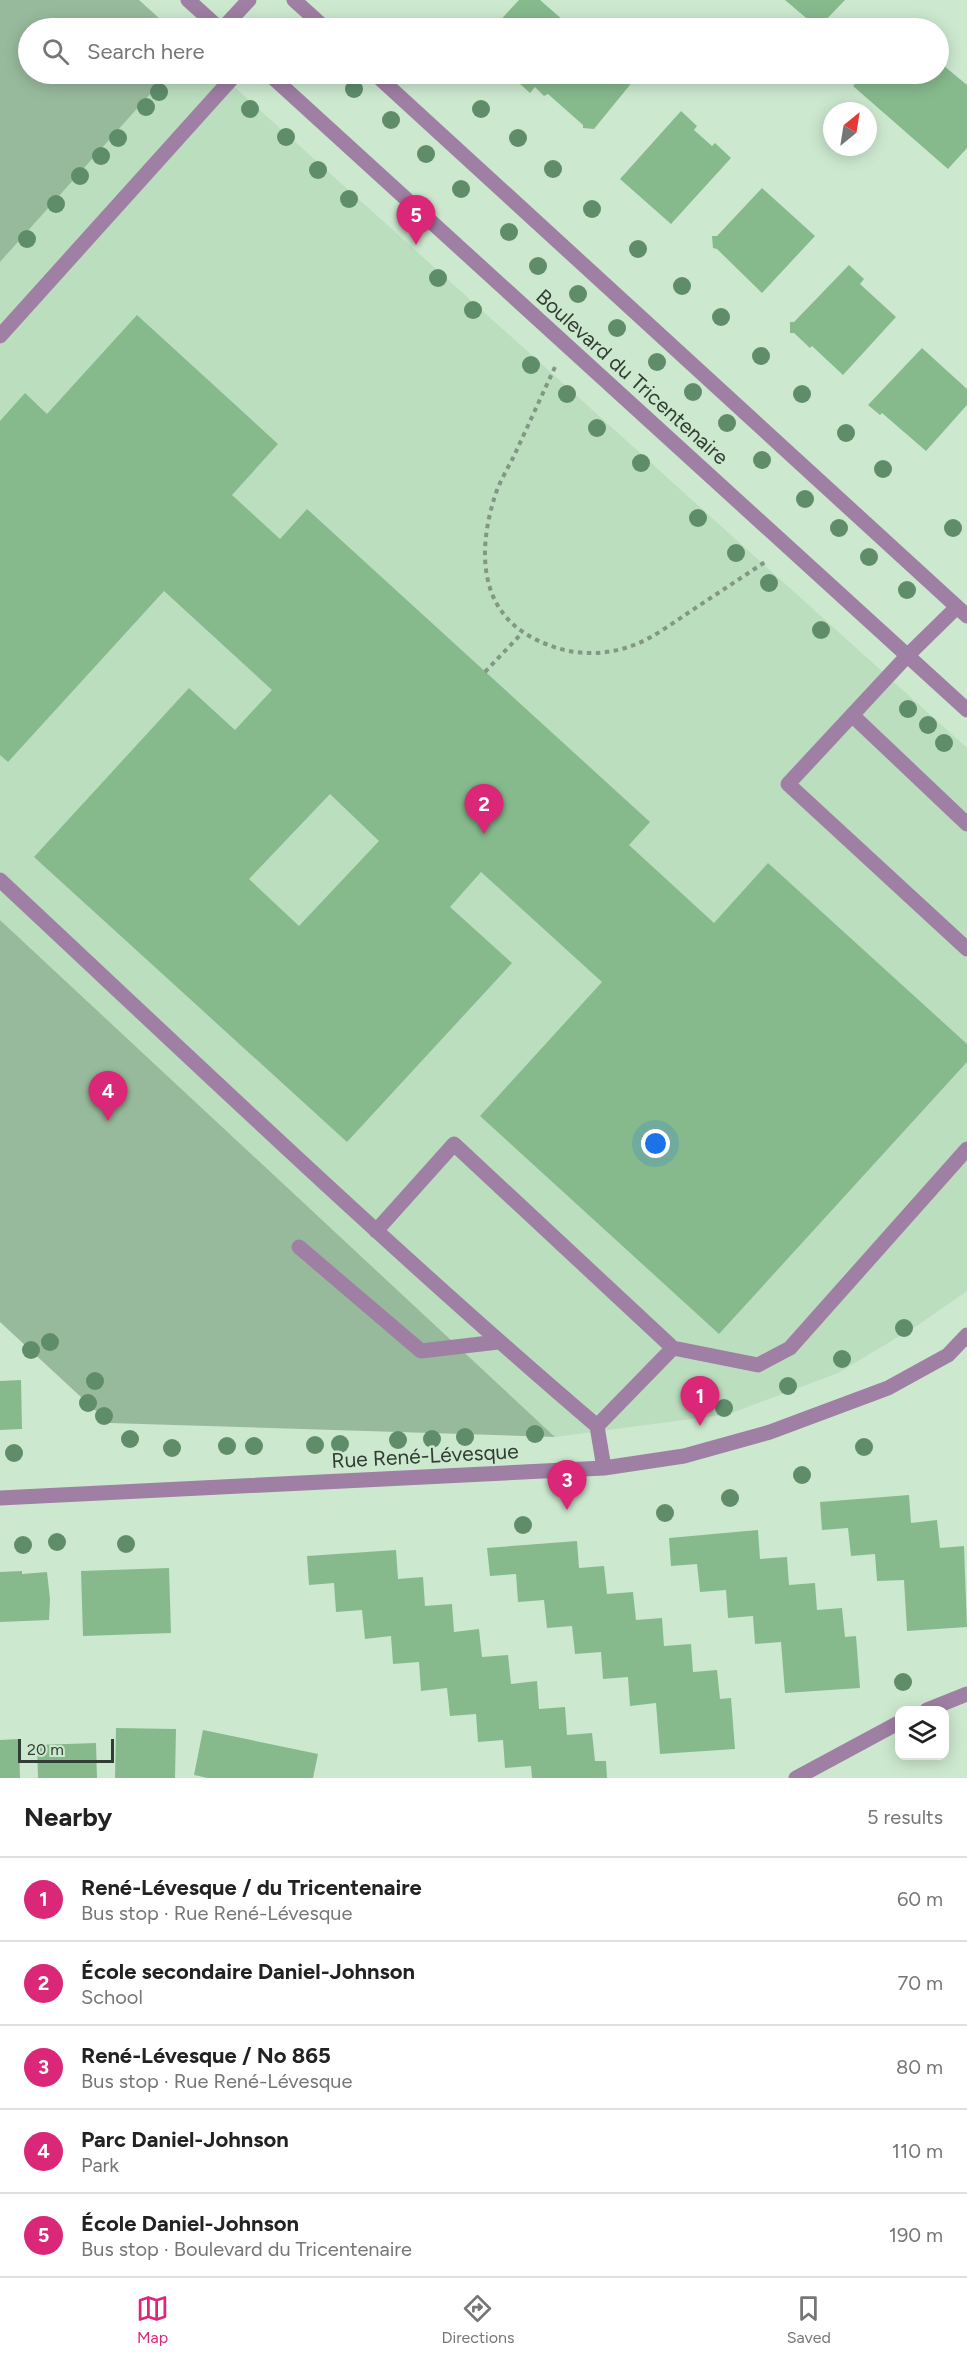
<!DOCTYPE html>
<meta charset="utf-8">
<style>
body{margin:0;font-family:Figtree,sans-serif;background:#f2f2f2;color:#222}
.controls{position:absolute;right:18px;bottom:18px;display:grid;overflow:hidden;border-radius:12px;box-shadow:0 3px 15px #0003}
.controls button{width:54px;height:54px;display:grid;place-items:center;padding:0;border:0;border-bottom:2px solid #e0e0e0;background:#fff;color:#222;font:30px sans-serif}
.compass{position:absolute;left:823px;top:102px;width:54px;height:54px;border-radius:50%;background:#fff;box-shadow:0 3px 15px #0003;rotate:30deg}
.scale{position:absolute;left:18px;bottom:15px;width:96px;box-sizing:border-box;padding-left:6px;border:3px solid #323d33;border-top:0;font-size:16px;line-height:21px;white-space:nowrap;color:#323d33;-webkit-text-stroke:4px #cce9cf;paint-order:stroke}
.you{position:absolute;left:656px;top:1144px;width:21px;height:21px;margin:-15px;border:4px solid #fff;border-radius:50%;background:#1a73e8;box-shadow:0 0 0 9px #1a73e833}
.badge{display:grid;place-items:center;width:39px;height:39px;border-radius:50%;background:#db2777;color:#fff;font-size:20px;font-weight:700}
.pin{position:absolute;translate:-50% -50px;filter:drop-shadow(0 2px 3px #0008)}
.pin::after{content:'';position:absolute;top:32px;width:21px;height:18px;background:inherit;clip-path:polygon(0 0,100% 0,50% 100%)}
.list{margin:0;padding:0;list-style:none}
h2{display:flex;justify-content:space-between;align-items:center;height:78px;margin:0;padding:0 24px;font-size:26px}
h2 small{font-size:20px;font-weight:400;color:#767676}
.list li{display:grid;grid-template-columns:39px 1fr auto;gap:18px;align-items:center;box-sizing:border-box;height:84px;padding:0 24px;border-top:2px solid #e0e0e0}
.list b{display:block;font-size:22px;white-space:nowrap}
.list p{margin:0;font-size:20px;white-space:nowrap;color:#767676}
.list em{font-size:20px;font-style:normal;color:#767676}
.icon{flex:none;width:33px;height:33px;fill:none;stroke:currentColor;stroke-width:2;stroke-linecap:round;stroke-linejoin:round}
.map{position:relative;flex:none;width:967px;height:1778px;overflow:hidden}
.search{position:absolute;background:#fff;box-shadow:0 3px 15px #0003;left:18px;right:18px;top:18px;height:66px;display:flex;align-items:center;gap:15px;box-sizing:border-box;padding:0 21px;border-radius:33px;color:#767676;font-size:22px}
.sheet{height:498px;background:#fff}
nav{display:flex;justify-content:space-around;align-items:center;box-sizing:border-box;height:84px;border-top:2px solid #e0e0e0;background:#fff;font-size:16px;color:#767676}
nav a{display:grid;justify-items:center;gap:3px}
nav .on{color:#db2777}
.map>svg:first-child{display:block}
</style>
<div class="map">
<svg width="967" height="1778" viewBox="0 0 967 1778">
<rect width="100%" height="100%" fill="#cce9cf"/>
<path fill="#bbdebf" d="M168 74H220L967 748V1291L918 1325 838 1373 729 1414 555 1437 0 920V262Z"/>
<path fill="#98ba9c" d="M0 0H139L170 28H28V74H168L0 262Z
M0 920 555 1437 109 1423 0 1322Z"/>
<path fill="#86ba8d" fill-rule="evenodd" d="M519 0H540L572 28H493Z
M785 0H845L818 28Z
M938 61 967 85V148L948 169 853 86 864 74H938Z
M514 74H636L638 75 594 129 583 128V125L548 94 544 96 535 87 530 93 519 83 521 80Z
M681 111 697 126 694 130 712 146 715 143 731 158 671 224 620 179Z
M762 188 815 236 762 293 717 249 713 248 712 236H717Z
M849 265 864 279 860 284 896 317 843 375 812 346 810 348 794 333H790V322H794Z
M137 315 278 444 232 495 280 539 307 509 650 822 629 845 714 923 768 863 967 1044V1062L719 1334 480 1116 602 982 481 872 450 907 512 963 347 1142 34 857 189 688 235 730 272 690 164 591 8 762 0 755V421L25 393 47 414ZM330 794 379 841 299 926 249 879Z
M922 348 967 389V405L926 451 882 413 880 415 868 405Z
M21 1380 22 1429 0 1430V1381Z
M909 1495 911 1523 937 1520 940 1548 964 1546 967 1627 907 1631 904 1580 877 1581 875 1554 851 1556 848 1528 822 1530 820 1502Z
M758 1530 760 1559 787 1557 789 1585 815 1583 817 1610 842 1608 845 1637 856 1636 860 1688 785 1693 781 1642 755 1644 753 1616 728 1618 726 1590 700 1592 697 1564 671 1566 669 1538Z
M577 1541 579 1568 604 1566 607 1594 633 1592 636 1620 662 1618 664 1646 691 1644 693 1672 717 1670 720 1699 731 1698 735 1749 660 1754 656 1703 630 1706 628 1677 603 1679 601 1652 575 1654 572 1626 547 1628 544 1600 518 1602 516 1574 490 1576 487 1548Z
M396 1550 398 1579 423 1577 425 1606 452 1604 454 1632 479 1629 482 1657 508 1655 511 1684 537 1681 539 1709 565 1707 567 1735 592 1733 595 1761H606L607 1778H532L531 1766 505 1768 503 1740 478 1742 476 1714 450 1716 447 1688 421 1691 419 1662 393 1664 391 1636 365 1639 362 1610 336 1612 334 1583 309 1585 307 1556Z
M169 1568 171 1633 83 1636 81 1571Z
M22 1571V1574L47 1572 50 1599 49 1620 0 1622V1572Z
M116 1728 176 1729 175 1778H115Z
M203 1730 318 1754 313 1778H208L194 1775Z
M19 1739 20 1778H0V1740Z
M96 1743 97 1778H38L37 1745Z"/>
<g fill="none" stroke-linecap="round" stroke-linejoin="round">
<path stroke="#829784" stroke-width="4" stroke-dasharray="4.5 4.5" stroke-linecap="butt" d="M555 367C541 397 527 428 513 458 506 471 498 485 494 499 478 551 479 610 533 638 565 655 599 658 634 645 653 638 671 624 688 613 715 595 741 578 768 560
M485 672 522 633"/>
<path stroke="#9f7fa4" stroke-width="15" d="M188 0 219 28
M294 0 325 28
M223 28 249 0
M269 74 967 710
M375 74 967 616
M0 336 236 74
M957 607 907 656 788 784 967 949
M852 715 967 824
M0 880C197 1064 392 1251 597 1426L604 1468
M376 1231 454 1144 673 1348 758 1365 790 1348 967 1149
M299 1247 421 1351 498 1342
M597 1426 673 1348
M0 1498 604 1468 684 1456 770 1432 888 1388 948 1355 967 1335
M927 1710 967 1694
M796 1778 900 1722"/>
</g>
<g fill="#5f8d6a">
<circle cx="354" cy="89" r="9"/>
<circle cx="159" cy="92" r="9"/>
<circle cx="146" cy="107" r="9"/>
<circle cx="250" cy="109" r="9"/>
<circle cx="481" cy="109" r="9"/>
<circle cx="391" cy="120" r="9"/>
<circle cx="286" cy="137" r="9"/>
<circle cx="118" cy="138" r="9"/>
<circle cx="518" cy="138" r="9"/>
<circle cx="426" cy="154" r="9"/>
<circle cx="101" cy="156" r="9"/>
<circle cx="553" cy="169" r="9"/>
<circle cx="318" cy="170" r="9"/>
<circle cx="80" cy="176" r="9"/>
<circle cx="461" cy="189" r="9"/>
<circle cx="349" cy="199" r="9"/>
<circle cx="56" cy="204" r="9"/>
<circle cx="592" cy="209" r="9"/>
<circle cx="509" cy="232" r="9"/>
<circle cx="27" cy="239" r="9"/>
<circle cx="638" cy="249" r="9"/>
<circle cx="538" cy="266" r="9"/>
<circle cx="438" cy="278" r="9"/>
<circle cx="682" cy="286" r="9"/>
<circle cx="578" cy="294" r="9"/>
<circle cx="473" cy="310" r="9"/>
<circle cx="721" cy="317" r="9"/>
<circle cx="617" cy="328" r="9"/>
<circle cx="761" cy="356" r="9"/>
<circle cx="657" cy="362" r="9"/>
<circle cx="531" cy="365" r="9"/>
<circle cx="693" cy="392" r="9"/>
<circle cx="567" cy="394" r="9"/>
<circle cx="802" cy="394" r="9"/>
<circle cx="727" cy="423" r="9"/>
<circle cx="597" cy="428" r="9"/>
<circle cx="846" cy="433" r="9"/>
<circle cx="762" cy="460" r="9"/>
<circle cx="641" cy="463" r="9"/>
<circle cx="883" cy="469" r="9"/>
<circle cx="805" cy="499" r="9"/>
<circle cx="698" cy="518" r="9"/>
<circle cx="839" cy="528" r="9"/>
<circle cx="953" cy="528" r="9"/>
<circle cx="736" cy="553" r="9"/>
<circle cx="869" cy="557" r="9"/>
<circle cx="769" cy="583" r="9"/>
<circle cx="907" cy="590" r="9"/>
<circle cx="821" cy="630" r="9"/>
<circle cx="908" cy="709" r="9"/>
<circle cx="928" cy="725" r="9"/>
<circle cx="944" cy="743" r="9"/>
<circle cx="904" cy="1328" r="9"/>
<circle cx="50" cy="1342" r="9"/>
<circle cx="31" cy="1350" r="9"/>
<circle cx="842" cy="1359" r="9"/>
<circle cx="95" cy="1381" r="9"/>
<circle cx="788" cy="1386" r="9"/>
<circle cx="88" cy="1403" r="9"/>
<circle cx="724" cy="1408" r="9"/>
<circle cx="104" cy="1416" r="9"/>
<circle cx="535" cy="1434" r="9"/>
<circle cx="465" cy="1437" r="9"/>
<circle cx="130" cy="1439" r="9"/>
<circle cx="432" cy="1439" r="9"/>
<circle cx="398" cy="1440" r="9"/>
<circle cx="340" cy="1444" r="9"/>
<circle cx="315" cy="1445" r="9"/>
<circle cx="227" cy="1446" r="9"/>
<circle cx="254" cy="1446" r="9"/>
<circle cx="864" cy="1447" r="9"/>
<circle cx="172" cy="1448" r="9"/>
<circle cx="14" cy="1453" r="9"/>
<circle cx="802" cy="1475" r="9"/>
<circle cx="730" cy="1498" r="9"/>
<circle cx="665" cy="1513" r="9"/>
<circle cx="523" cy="1525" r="9"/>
<circle cx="57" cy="1542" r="9"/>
<circle cx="126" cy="1544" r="9"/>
<circle cx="23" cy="1545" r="9"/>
<circle cx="903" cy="1682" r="9"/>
</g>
<g text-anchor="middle" stroke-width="5" stroke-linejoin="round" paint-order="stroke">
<g font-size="21" fill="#323d33" stroke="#cce9cf">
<text transform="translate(632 377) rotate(42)" y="7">Boulevard du Tricentenaire</text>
<text transform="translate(425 1456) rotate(-3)" y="7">Rue René-Lévesque</text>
</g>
</g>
</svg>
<div class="controls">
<button><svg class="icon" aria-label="layers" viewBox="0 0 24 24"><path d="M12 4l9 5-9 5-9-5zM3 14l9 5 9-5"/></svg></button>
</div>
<svg class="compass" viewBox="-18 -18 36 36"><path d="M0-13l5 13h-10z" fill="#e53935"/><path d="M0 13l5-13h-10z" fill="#767676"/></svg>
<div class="scale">20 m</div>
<div class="you"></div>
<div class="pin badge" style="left:700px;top:1426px">1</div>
<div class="pin badge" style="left:484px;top:834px">2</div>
<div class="pin badge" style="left:567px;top:1510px">3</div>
<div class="pin badge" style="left:108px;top:1121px">4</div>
<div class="pin badge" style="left:416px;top:245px">5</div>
<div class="search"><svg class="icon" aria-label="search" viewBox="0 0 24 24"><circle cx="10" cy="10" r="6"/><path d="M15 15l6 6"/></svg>Search here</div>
</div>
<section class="sheet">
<h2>Nearby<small>5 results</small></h2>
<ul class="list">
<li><span class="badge">1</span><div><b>René-Lévesque / du Tricentenaire</b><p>Bus stop · Rue René-Lévesque</p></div><em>60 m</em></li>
<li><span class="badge">2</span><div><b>École secondaire Daniel-Johnson</b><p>School</p></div><em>70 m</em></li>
<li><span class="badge">3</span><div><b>René-Lévesque / No 865</b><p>Bus stop · Rue René-Lévesque</p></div><em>80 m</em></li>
<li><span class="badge">4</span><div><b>Parc Daniel-Johnson</b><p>Park</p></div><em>110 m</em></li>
<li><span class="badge">5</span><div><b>École Daniel-Johnson</b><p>Bus stop · Boulevard du Tricentenaire</p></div><em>190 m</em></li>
</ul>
</section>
<nav>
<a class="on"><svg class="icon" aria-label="map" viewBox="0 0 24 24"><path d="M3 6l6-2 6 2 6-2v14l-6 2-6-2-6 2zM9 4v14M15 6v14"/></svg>Map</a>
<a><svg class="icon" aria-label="directions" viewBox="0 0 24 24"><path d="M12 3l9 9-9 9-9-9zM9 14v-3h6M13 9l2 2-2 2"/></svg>Directions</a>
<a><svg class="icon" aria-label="saved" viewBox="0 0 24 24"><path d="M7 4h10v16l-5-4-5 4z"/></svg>Saved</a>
</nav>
